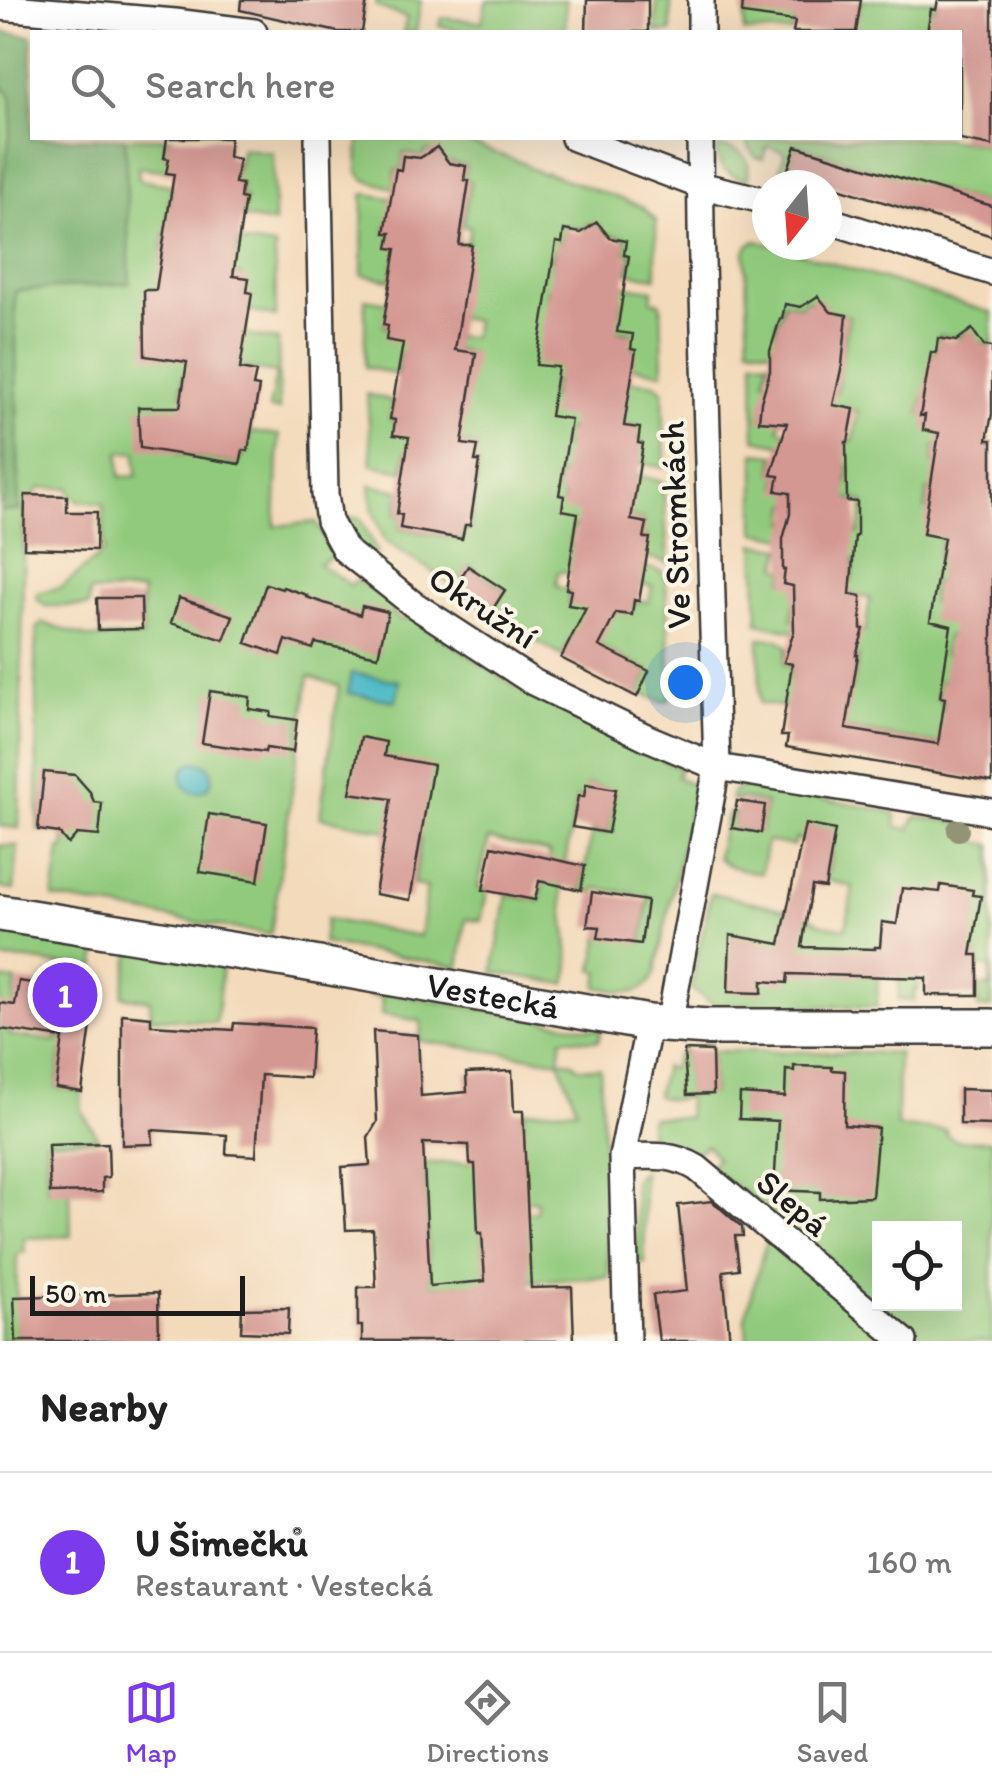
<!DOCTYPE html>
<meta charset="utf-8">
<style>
body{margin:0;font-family:Itim,sans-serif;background:#f6f6f6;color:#222}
.controls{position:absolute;right:30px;bottom:30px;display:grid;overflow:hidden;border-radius:0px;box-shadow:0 10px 40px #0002}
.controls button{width:90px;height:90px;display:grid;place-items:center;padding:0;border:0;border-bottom:2px solid #e0e0e0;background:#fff;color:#222;font:50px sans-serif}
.compass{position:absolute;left:752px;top:170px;width:90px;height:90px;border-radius:50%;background:#fff;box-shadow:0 10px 40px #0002;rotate:197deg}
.scale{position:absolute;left:30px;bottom:25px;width:215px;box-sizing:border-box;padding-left:10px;border:5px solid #1c1c1c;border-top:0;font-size:28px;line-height:35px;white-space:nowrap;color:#1c1c1c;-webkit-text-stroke:8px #fcf5e5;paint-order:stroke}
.you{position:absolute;left:685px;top:682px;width:35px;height:35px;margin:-25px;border:8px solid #fff;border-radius:50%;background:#1a73e8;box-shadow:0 0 0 15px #1a73e833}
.badge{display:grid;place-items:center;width:65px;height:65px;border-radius:50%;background:#7c3aed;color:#fff;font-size:32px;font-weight:700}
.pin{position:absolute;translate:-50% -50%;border:5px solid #fff;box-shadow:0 2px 10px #0006}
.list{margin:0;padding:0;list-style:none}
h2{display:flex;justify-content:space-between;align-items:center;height:130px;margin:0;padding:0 40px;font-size:42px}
h2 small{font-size:32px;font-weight:400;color:#767676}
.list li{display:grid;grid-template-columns:65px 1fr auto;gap:30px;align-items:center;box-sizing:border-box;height:180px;padding:0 40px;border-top:2px solid #e0e0e0}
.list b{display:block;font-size:38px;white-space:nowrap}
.list p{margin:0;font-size:32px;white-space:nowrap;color:#767676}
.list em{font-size:32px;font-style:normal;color:#767676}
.icon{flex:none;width:55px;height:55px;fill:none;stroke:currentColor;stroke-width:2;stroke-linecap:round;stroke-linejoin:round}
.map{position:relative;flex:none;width:992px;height:1341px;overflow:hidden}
.search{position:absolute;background:#fff;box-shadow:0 10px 40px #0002;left:30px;right:30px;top:30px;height:110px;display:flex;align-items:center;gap:25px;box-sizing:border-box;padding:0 35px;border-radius:0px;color:#767676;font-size:38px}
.sheet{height:310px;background:#fff}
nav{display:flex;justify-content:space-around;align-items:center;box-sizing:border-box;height:140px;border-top:2px solid #e0e0e0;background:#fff;font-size:28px;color:#767676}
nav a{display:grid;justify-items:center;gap:5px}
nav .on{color:#7c3aed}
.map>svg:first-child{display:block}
</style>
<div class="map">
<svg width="992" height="1341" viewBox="0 0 992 1341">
<rect width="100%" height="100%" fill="#fcf5e5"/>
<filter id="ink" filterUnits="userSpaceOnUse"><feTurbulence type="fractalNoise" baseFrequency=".01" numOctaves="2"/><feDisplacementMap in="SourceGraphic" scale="20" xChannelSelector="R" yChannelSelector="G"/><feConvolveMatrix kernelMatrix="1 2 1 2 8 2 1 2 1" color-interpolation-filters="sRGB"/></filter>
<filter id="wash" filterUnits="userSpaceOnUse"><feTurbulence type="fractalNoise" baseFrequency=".0048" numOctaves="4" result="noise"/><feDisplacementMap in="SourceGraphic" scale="40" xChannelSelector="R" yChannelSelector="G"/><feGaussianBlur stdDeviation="2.25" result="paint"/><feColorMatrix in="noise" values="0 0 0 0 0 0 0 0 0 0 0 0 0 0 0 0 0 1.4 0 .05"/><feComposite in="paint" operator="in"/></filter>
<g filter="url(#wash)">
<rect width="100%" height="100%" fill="#f3dabb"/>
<path fill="#92ca7d" stroke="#57734c" stroke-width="2.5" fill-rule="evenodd" d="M377 0H421L416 32H403L407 18 376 6Z
M494 0H566L565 32H462L439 25 442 18 482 22 486 1Z
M656 0H671V32H656Z
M745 0 795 21 793 32H744Z
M861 0H938L937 7 931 9 932 32H858V30L842 29 850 13 859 14Z
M0 84 11 96 13 118 0 203Z
M125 138H172V140H167L165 155 172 157 170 171 138 167 139 180 179 187H172L169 206 174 207 170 233 165 232 162 250 194 359 190 376H183L181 395H187L178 454 240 464 243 453H247L251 432 279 435 275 526 316 522 334 556 319 564 350 585 356 581 360 582 394 605V615L402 620 411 617 516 687 647 754 680 768 677 777 695 786 655 974C640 1002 623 991 597 987L600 972 593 970 600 936 642 942 649 896 596 888 594 892 581 890 592 831 608 833 615 790 587 784 584 797H577L561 885 570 966 566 984 493 972 507 895 540 901 550 853 489 839 478 888 487 891 481 921 466 919 459 967 323 943 326 919 420 936 427 887 414 885 421 838 320 817 339 686 309 676 271 933 266 934 53 898 60 849H64L63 833 38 830 35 649 37 628 43 623 90 638 143 637 142 591 90 592 89 606H45L37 599V593L62 587 104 552 103 504 79 501 70 494V488H39L24 509 19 828 0 826V511L19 510 15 291 129 283ZM136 452 137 476 120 477 119 453Z
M359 138H455L526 164 527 167 544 174 545 172 641 206 656 220V277L628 273 632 254 624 252 626 238 603 233 604 230 598 224H586L585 229 565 226 562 243 557 242 552 260 554 288 548 289 546 304 562 321 560 381H554L551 399 558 402 577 416 574 429H567L564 447 571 449 566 475 560 474 557 492 563 494 562 505 583 509 581 527H573L570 545 577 547 574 572H558L556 586 569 591 568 603 630 613 632 604H636L637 601 649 602 652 586 640 584 638 565 662 572 666 583 671 693 669 700 662 702 639 692 649 671 574 633 562 656 524 634 492 610 505 590 469 566 455 586 385 541 373 511 370 485 407 492 399 497 396 515 402 517 400 529 462 539 465 529H470L480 462 475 461 477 446 458 441 471 353 451 348 453 339H457L458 336 472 337 475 321 460 318 449 256 458 243H467L470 227 462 226 471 181 464 180 466 166 442 160 437 151H425L423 156 403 153 401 170 396 169 393 188 365 180 358 172Z
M744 138H943L992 146V206L926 186 917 213 885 203 893 176 796 145 787 172 780 169 785 152 767 146 763 159 755 157Z
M721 147C741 149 753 158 747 180 729 175 717 168 716 148Z
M242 148 273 153 274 223 242 218 246 197 240 195 242 184 230 182 237 170Z
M366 194 395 199 385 231 391 233 390 246 401 249V262H394L391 280 362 275 363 195Z
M755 241C764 241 766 245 774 245L992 313V345L978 343 974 333 961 334 960 338 940 335 936 353 932 352 928 398 923 397 920 414 928 415 944 433 942 447 935 445 932 463 939 465 935 492 928 490 925 508 932 510 942 537 938 557 946 559 941 584 934 583 931 602 938 603 957 618 955 635 947 636 944 654 951 655 946 681H940L937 699 943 700V712L992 753 791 719 792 708 760 703 759 638 777 639 787 646 784 664 791 666 790 678 852 689 859 656H854L858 631 865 632 870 598 846 593 848 579 852 580 855 560 848 558 852 535 859 534 864 502 840 497 846 487 849 467 842 465 845 440 853 441 858 411 829 406 832 393H837L849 316 822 310 817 300 804 301 803 306 784 302 780 319 777 320 775 351 749 346 745 251 749 244Z
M239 242 275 247 276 317 242 309V275L229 273 235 262Z
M619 285 653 290 651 300 661 303 663 373 631 367 634 347 629 345 631 333 611 330C621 314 624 303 619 285Z
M365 299 394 304 383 325 410 341 408 355 400 354 397 375 365 367Z
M239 334 278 340 279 410 269 409 276 373 230 365Z
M754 359 773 362 772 364H768L765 380 772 382 782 410 779 429 786 431 783 445 755 439Z
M0 373 6 494 3 503 0 504Z
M622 380 656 384 663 390 665 468 630 461 638 460 641 440 636 438 638 426 618 423Z
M367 394 393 401 390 419 416 435 414 453 406 452 403 471 372 465Z
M755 453 775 455 772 474 779 475 777 486 798 490 796 504H788L786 522 793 524 789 539 755 532Z
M629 473 663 482 668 563 644 556 647 537 642 535 644 520 625 516Z
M342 518H360L377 552 373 557C358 547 348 536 342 518Z
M755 544 782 548 778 567 785 569 783 581 804 587 794 601 792 619 798 621 796 632 758 623Z
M747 786 895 812 897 827 910 829 912 823 917 816 971 825 974 827 977 842 992 845V1007L978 1008V987H990V967L979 966 977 955 918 971V990L914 991V1000H898L901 949 876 947 873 975 878 976 877 1007 715 1005 695 992 691 987 711 893 803 913 822 924 846 928 853 887 827 880 832 853 827 845 795 839 793 846 767 841 761 873C746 870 727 869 717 857L726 818 729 812 734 813 733 828 761 832 766 803 738 798 737 801 731 800V794L735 790Z
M0 845 18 846 14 890 0 888Z
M0 928 96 944 99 949 94 970 28 960 0 959Z
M131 950 222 965 216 1023 151 1017 150 1000 122 996Z
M0 979 16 981 9 1035 56 1041 60 1022 89 1025 87 1055 61 1051 56 1088 82 1092C78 1121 90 1117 98 1139L46 1141 47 1190 70 1189 71 1236 24 1238 25 1252 17 1254 16 1341H0Z
M375 991 601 1030 598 1041 562 1038 559 1060 572 1062 578 1068H600L609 1277 430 1286 424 1163H479L483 1252 527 1212H536L537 1201 526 1200 513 1124 524 1123V1111L577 1109 559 1061 420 1041 421 1021 381 1014 382 998 369 996Z
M684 1050 688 1095 713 1093 712 1051 898 1053 897 1127 946 1130V1135L955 1140 992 1141V1341H918L744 1191 741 1192 708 1166 717 1159 707 1145 694 1154 675 1143H658C648 1134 647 1130 651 1117L688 1118 687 1096C676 1102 668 1100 656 1096L664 1067 672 1069 677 1056ZM880 1228H954V1304H880Z
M643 1171 645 1263H638L634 1180 636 1176Z
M767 1238 890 1341H748L745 1318Z"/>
<path fill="#75ae6c" stroke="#486544" stroke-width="2.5" d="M0 32 32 36V138H125L130 283 15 291 19 511H0V504L3 503 6 494 0 373V203L12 118 11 96 0 84Z"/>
<path fill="#4cbac5" stroke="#346b70" stroke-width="2.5" d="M351 673 400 681 396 701 348 693Z
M182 777a15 15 0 1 1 30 0a15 15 0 1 1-30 0Z"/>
<g id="blocks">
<path fill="#d49893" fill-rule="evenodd" d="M241 0H367L362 32H338L240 10Z
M587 0H648V32H586Z
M743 0H861L856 32H793L795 21 742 14Z
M938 0H992V146L960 140V32H927L931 9 936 10Z
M167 138H230L228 157 239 159 235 183 242 184 240 198 245 199 233 276 249 278 247 292 252 293 240 369 256 372 253 386 259 387 248 451 243 450 240 464 140 448 138 407H180L187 362 145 356 144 290H156L174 174 166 173 169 159 164 158Z
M796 146 992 206V236L787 172Z
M437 147 449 163 466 166 464 180 469 181 459 245H472L455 350 476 353 462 444 478 446 475 461H480L470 525H465L462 539 400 528 402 515 397 514 409 437 393 435 395 420 390 419 403 343 386 340 388 326 383 325 396 249 388 248 391 233H385L396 169 401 170 403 156 420 158Z
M597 222 610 238 626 241 624 255 629 256 617 332 633 334 631 349 636 350 624 426 640 428 638 443 643 444 631 520 647 523 644 538H650L639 601 634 600 632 615 616 613 599 646 649 671 637 697 561 658 586 608 568 605 571 590 566 589 578 513 562 510 564 496 559 495 571 419 550 416 558 367 536 365 556 242 562 243 564 230 581 233Z
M818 296 831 312 847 315 842 365 833 405 854 409 848 442H846L847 501 857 502V536H855L850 594 861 596V629H864L856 655H858L846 729 938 744 945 698 940 697 951 626 930 621 944 538 923 534 939 433 923 430 925 415 920 416 931 352 936 353 938 338 956 341 972 329 984 346 992 347V414L987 440H992V782L786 747 788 736H781L792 664 784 662 794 631 793 586 783 584 785 570H783V539L790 514V493L776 491 779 476 771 475 787 423 759 421 761 402 770 371V351L780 319H782L785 304 801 307Z
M25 495 67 496V512H97L96 550 24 548Z
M468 566 505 590 489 615 453 590Z
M266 584 282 589 283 587 307 595 306 597 360 615 362 606 388 612 378 656 315 643 313 649 286 640 281 655 246 643Z
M97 598H141L142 629 98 630Z
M179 598 233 616 224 640 171 623Z
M210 691 250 697 249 709 271 712 270 716 297 720 293 752 266 748 265 752 202 743Z
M361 737 386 742 384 756 433 765 410 900 375 894 391 799 350 793Z
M44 772 75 775 90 792 94 802 102 803 99 836 77 834 68 844 59 833 38 830Z
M586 784 616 789 608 833 572 827 578 796 584 797Z
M737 801 765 805 761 833 732 828Z
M209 814 267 823 258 881 200 872Z
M805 824 835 830 825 888 812 886 802 947 875 949V947H880L882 922 897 924 902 888 940 892 941 885 973 890 972 895 981 896 971 955H978V995H926V978L788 974 787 983 762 981V993L728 992 730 935 780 944Z
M492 846 585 866 581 890 539 881 535 900 483 890Z
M592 892 647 901 641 944 598 938 600 927 587 926Z
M19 981 91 992 88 1009 93 1010 82 1092 56 1088 63 1038 0 1029V1003L15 1005Z
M122 1014 151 1017V1025L233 1030 234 1023 312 1028 309 1078 261 1075 256 1156 226 1154 227 1135 152 1130 153 1144 122 1145Z
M373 1031 418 1035 421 1096 467 1092 466 1073 512 1071 514 1111H523L531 1288 572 1287 574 1341H362V1326H358V1287H376L373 1229 346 1230 342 1167 370 1165 368 1137 377 1122ZM423 1143 469 1145 470 1164H475L478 1233H482L485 1281 430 1286Z
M684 1050 712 1051 713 1094 687 1095Z
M794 1066 832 1067V1070L845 1071 844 1125 878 1128 872 1197 820 1199V1192L774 1190 778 1121 739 1119 740 1094 785 1097 786 1070 794 1071Z
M960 1089 992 1090V1125L960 1124Z
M108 1143 109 1177 102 1178V1192L50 1193 48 1145Z
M712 1201 742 1227 743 1236H735L739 1269 723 1271 730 1341H659L653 1295 687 1291 678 1205Z
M158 1293 159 1341H16L14 1297Z
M289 1308 288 1334 241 1332 242 1309Z"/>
</g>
</g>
<g filter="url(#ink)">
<use href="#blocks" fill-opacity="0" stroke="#3c3834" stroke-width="2.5"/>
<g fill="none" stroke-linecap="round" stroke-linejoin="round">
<defs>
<path id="street" d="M0 7 175 22 254 32
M701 32V0
M318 138 325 494 329 521 345 550 413 604 533 682 648 738 717 767 992 812
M574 138 699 185 767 201
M827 220 992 272
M669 1025 717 767 701 227 700 138
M622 1157C652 1156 671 1153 697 1168L904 1341
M627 1341 622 1157 649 1023"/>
<g id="secondary">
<path id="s1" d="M0 913 285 959 649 1023 708 1027H992"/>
</g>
</defs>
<use href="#street" stroke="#3c3834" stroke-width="30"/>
<use href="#secondary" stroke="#3c3834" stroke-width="40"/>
<use href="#street" stroke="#fff" stroke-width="25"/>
<use href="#secondary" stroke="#fff" stroke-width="35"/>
</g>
<circle fill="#939376" cx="958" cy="830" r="11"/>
</g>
<g text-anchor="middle" stroke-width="8" stroke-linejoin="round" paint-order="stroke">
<g font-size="35" fill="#1c1c1c" stroke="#fcf5e5">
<text transform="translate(675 525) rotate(-92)" y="12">Ve Stromkách</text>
<text transform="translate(483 607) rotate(33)" y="12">Okružní</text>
<text dy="12" stroke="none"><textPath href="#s1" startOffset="500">Vestecká</textPath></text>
<text transform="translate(793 1203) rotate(40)" y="12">Slepá</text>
</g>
</g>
</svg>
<div class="controls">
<button><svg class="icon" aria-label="locate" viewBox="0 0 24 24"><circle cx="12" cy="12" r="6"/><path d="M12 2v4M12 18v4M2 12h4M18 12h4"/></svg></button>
</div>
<svg class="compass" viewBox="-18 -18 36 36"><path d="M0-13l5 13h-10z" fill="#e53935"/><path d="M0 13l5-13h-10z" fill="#767676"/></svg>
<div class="scale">50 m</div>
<div class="you"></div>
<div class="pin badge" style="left:65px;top:995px">1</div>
<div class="search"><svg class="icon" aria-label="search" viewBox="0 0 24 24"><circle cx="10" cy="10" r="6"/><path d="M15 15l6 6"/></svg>Search here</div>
</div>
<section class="sheet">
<h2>Nearby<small></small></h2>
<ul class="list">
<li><span class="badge">1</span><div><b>U Šimečků</b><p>Restaurant · Vestecká</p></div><em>160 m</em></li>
</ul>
</section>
<nav>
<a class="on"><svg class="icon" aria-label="map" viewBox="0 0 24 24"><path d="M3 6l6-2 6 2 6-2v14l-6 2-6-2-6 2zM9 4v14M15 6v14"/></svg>Map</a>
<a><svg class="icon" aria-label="directions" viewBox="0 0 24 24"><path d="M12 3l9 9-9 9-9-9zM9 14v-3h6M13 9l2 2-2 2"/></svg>Directions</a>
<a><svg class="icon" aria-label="saved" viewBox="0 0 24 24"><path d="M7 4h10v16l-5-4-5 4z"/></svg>Saved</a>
</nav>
